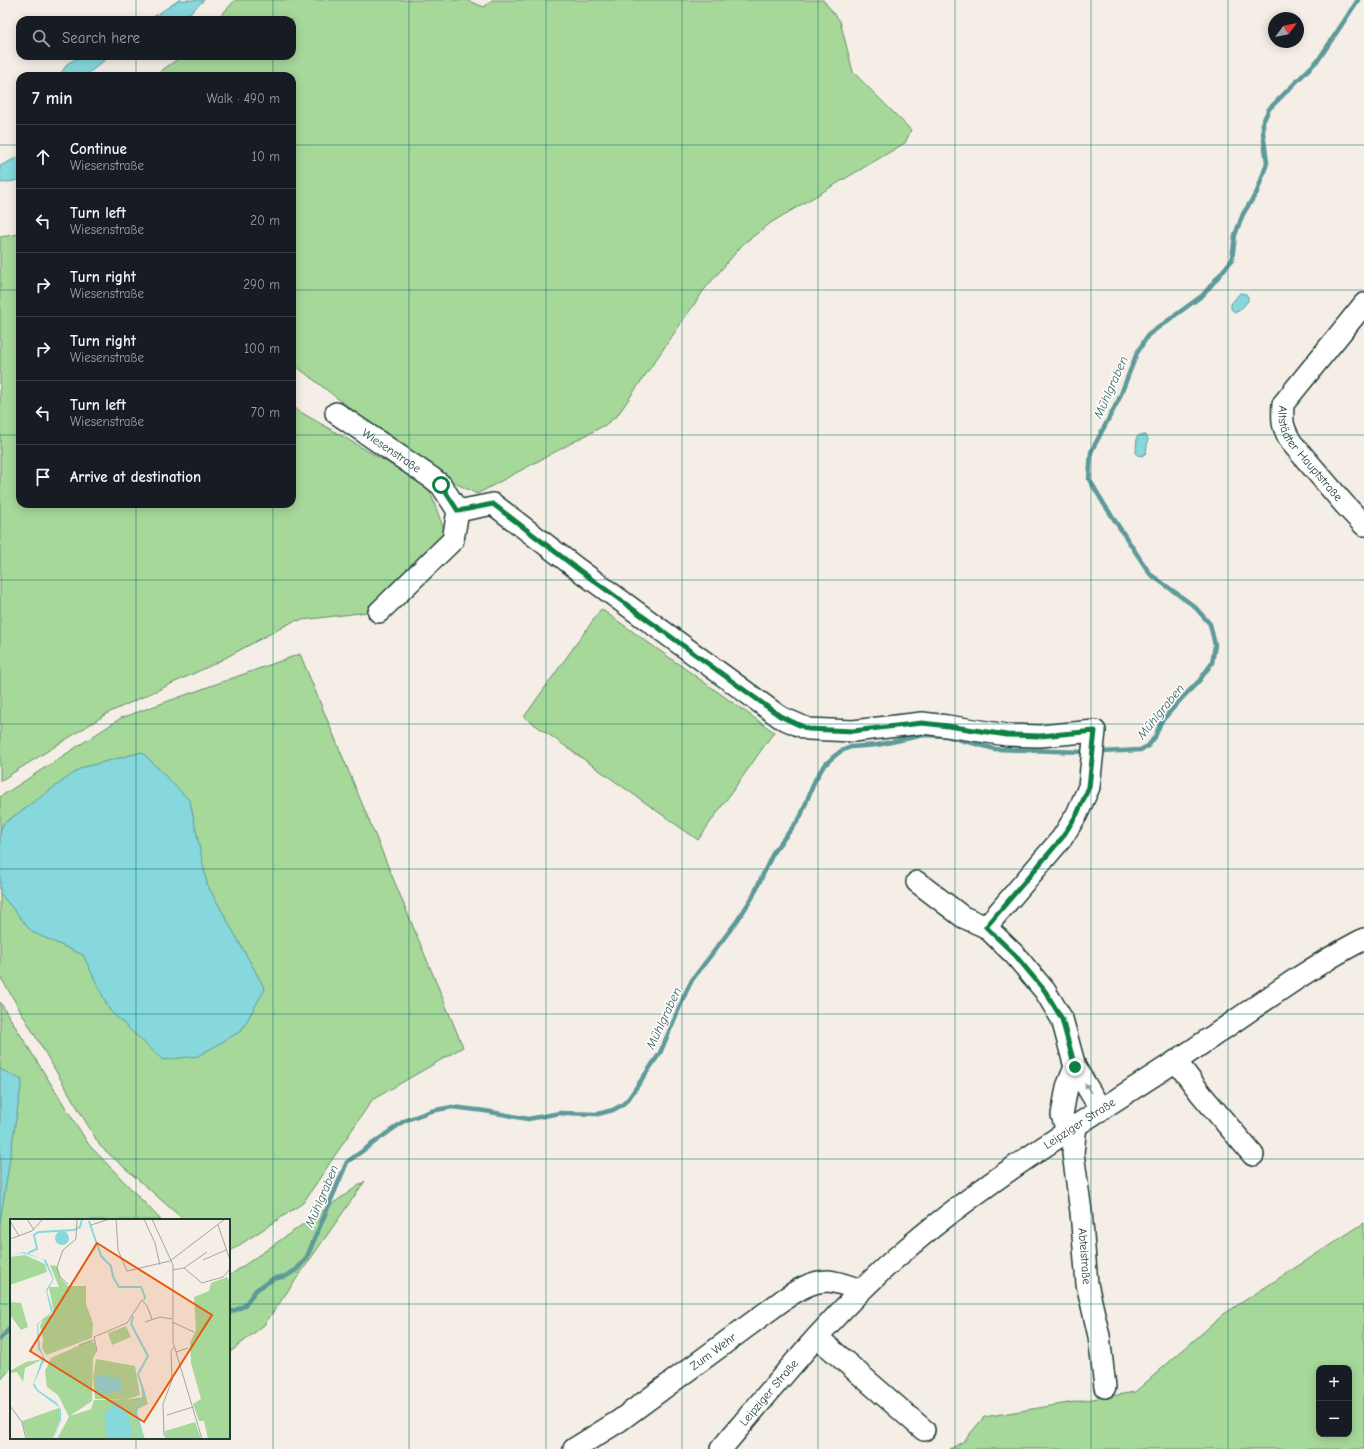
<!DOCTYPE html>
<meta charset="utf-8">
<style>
body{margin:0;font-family:"Comic Neue",sans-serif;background:#20242c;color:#f1f3f6}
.controls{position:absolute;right:12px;bottom:12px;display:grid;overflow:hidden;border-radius:8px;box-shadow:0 2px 10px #0003}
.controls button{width:36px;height:36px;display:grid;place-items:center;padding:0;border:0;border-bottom:1px solid #363941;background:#171b24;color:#f1f3f6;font:20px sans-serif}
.compass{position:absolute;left:1268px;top:12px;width:36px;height:36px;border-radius:50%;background:#171b24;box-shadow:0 2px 10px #0003;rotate:58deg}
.stop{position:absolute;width:12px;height:12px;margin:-9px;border:3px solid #0b8043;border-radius:50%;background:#fff}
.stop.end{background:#0b8043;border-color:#fff;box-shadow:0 1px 4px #0008}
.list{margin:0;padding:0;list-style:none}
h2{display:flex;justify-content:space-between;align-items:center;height:52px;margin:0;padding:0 16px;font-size:17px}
h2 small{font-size:13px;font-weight:400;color:#9ea1a6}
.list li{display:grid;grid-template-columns:26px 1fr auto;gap:12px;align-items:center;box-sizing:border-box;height:64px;padding:0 16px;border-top:1px solid #363941}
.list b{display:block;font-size:15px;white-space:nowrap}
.list p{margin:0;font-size:13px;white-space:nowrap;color:#9ea1a6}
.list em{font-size:13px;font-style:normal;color:#9ea1a6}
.icon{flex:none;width:22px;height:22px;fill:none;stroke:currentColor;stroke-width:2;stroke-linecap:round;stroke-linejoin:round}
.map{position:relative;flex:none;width:1364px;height:1449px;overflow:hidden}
.search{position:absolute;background:#171b24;box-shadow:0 2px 10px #0003;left:16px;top:16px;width:280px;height:44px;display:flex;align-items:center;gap:10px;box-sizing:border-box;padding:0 14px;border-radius:12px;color:#9ea1a6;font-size:15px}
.panel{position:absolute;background:#171b24;box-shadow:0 2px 10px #0003;left:16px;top:72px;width:280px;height:436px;border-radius:12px}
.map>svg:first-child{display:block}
</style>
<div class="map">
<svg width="1364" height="1449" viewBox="0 0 1364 1449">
<rect width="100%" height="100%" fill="#f5eee6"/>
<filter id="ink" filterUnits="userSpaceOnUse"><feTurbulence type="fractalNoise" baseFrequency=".025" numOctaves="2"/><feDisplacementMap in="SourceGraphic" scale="8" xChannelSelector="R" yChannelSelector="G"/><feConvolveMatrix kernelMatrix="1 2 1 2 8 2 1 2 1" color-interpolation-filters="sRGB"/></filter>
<g filter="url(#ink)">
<path fill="#a6d89a" stroke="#628a67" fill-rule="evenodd" d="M235 0H466L484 7 492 0H823L840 21 853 72 911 130 905 143 772 222 743 244 704 290 617 416 605 425 477 494 431 471 292 363V76H154L182 56H292V20H217Z
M20 234V504H292V407L428 486 447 538 376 611 294 621 212 665 108 713 0 781V237Z
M601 609 774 732 698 840 524 717Z
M300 654 463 1047 372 1100 303 1203 229 1252V1220H184L100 1146 0 976V797L121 718Z
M0 1002 89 1145 161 1220H11V1368L0 1381Z
M365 1181 264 1325 229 1353V1276Z
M1364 1223V1449H950L964 1441 984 1417 1135 1392 1224 1314ZM1319 1368H1349V1434H1319Z"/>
<path fill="#86d8dd" stroke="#5d9a99" d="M179 0H204L191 12 179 20H149Z
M82 56H110L85 76H59L68 63Z
M20 156V178L15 181 0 183V166Z
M1240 293 1246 294 1248 297V301L1239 311 1235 312 1231 309V304Z
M1140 435H1146L1148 439 1146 453 1142 456 1137 455 1136 452 1137 437Z
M142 752 190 801 207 884 265 989 241 1031 198 1056 163 1060 110 1011 83 955 32 932 0 893V833L3 824 81 768Z
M0 1069 22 1080 0 1222Z"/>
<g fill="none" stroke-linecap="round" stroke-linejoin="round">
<path stroke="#5d9a99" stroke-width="4.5" d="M1102 752 1140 750 1148 746 1155 737 1161 722 1182 698 1199 681 1212 663 1215 645 1210 624 1194 606 1150 574 1104 504 1089 479 1091 452 1119 399 1137 353 1148 335 1203 295 1232 260 1235 235 1243 214 1257 192 1267 163 1263 132V122L1269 109 1319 59 1358 0
M229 1313 244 1306 256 1290 273 1279 286 1276 296 1270 306 1259 347 1162 404 1121 431 1111 452 1107 485 1111 528 1119 560 1113 598 1114 613 1110 622 1105 629 1098 660 1053 686 992 692 980 737 921 752 898 774 851 800 818 815 780 823 767 832 758 841 751 851 747 877 745 924 735 946 736 995 749 1083 752
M0 1339 11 1327"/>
<defs>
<g id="minor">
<path id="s1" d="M1364 304 1283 404C1282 422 1282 426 1291 442L1345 505 1364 525"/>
<path id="s2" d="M336 413 432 478 441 485 458 511 453 540 379 612"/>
<path d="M458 511 493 504 579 570 780 717 808 729 853 731 922 723 947 726 1007 735 1040 736 1095 731 1089 787 1077 814 1062 838 986 927"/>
<path d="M917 882 963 917 986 927 1015 955 1045 991 1062 1019 1075 1067 1101 1110"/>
<path d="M1176 1061 1201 1094 1253 1155"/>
<path id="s3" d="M1076 1125 1073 1153 1081 1212 1087 1284 1099 1336 1105 1387"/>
<path d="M1067 1131 1062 1115 1067 1087 1075 1067"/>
<path d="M817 1337 924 1430"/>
<path id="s4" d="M574 1449 619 1421 783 1300C796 1291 811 1281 828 1281 839 1282 851 1287 861 1290"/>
<path id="s5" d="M721 1449C777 1383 832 1314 898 1256 984 1181 1081 1123 1176 1061 1239 1020 1298 973 1364 939"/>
</g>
</defs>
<use href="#minor" stroke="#1f3d34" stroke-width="24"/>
<use href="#minor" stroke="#fff" stroke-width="21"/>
</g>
<defs><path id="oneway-solid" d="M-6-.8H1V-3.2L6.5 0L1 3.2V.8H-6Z"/></defs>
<use fill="#8f9e9a" href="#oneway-solid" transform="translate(1088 1088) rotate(-122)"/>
</g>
<g fill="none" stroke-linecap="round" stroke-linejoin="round" filter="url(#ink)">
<path stroke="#0b8043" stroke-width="5" d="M441 485 458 511 493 504 579 570 780 716 808 729 853 731 922 723 948 726 1007 735 1040 736 1095 731 1089 787 1077 814 1062 838 986 927 1015 955 1045 991 1062 1019 1075 1067"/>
</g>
<path fill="none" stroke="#0f766e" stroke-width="1" stroke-opacity="0.55" d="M136 0V20M273 0V20M409 0V1449M546 0V1449M682 0V1449M818 0V1449M955 0V1449M1091 0V1449M1228 0V1449M136 56V76M273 56V76M0 145H20M292 145H1364M0 290H20M292 290H1364M0 435H20M292 435H1364M136 504V1220M273 504V1449M0 580H1364M0 724H1364M0 869H1364M0 1014H1364M0 1159H1364M0 1304H11M229 1304H1364M136 1438V1449"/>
<g text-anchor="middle" stroke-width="3" stroke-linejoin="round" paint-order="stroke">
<g font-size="12" fill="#1f3d34" stroke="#fff">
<text dy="4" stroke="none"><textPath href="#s2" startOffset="67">Wiesenstraße</textPath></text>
<text dy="4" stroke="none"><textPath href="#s1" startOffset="187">Altstädter Hauptstraße</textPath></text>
<text dy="4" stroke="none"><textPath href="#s5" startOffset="487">Leipziger Straße</textPath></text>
<text dy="4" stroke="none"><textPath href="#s3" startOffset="132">Abteistraße</textPath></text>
<text dy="4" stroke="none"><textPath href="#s4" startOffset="170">Zum Wehr</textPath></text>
<text dy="4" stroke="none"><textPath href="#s5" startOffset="74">Leipziger Straße</textPath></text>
</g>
<g font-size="13" font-style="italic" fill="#39645e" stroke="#fff">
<text transform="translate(1110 387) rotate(-66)" y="5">Mühlgraben</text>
<text transform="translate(1160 711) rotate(-51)" y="5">Mühlgraben</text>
<text transform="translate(663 1018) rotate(-65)" y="5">Mühlgraben</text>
<text transform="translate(321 1196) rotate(-67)" y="5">Mühlgraben</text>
</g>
</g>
<g transform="translate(10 1219)">
<rect width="220" height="220" fill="#f5eee6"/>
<path d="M15 36 35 45 37 53 0 66V38ZM40 46 47 47 51 60 58 67H76V85L83 104 82 119 36 136 32 129 33 120 30 107 34 99 44 94 39 68H49ZM217 58 220 63 219 220H198L194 202H189L183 185 191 180 181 144 180 124 186 111 184 78 199 72 201 64ZM0 83 11 84 18 108 11 111 0 96ZM116 107 121 118 102 126 98 114ZM79 122 84 123 87 132 83 139 82 182 60 197 81 190 84 181H115L132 178 131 161 138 185 128 190 127 194 135 220H47L59 198 48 176 37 168 35 152 41 139ZM33 140 15 149 13 163 7 153 0 154V152L16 143ZM86 140 125 147 130 176 115 181 85 180 83 158ZM49 189 50 200 43 220H17L12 202ZM185 203 191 220H149L155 219V212Z" fill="#a6d89a"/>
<path d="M45 19a7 7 0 1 1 14 0a7 7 0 1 1-14 0ZM13 33 36 41 44 60 37 72 43 92 28 105 30 129 35 140 24 164 28 171 47 184 51 191V201L44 220 50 200 49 188 27 172 23 166 33 137 28 130 27 105 41 93 36 71 43 60 33 40 12 34 0 37ZM92 156 111 160 112 171 88 176 85 163 86 158ZM106 183 116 192 120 201 122 220H97L94 196Z" fill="#86d8dd"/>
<path fill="none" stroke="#86d8dd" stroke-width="2" d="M79 2 91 37 101 47 103 58 109 68H131L135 78 134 81M18 34 27 30 24 16 29 13 64 11 70 8 72 0M123 97 121 105 138 137 128 155 135 177 125 192 130 207 129 220"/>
<path fill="none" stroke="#9fa79f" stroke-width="1" d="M17 0 24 11M106 0 108 31 117 52 160 42 215 0M134 0 145 24 150 46M142 0 163 46V123L192 220M0 2 9 17M81 6 100 0M208 6 220 41M0 20 22 12 33 0M193 41 216 31M174 49 197 33M163 51 174 49 192 64 213 58 220 50M58 65 50 58 47 48 53 31 66 20 67 0M135 103 150 98 162 100M162 103 184 113M69 126 83 121M87 132 84 118 117 104 132 81 137 87 142 100M166 133 178 129M0 187 12 203 16 220M157 196 183 188M154 217 153 185 162 161 161 132 164 128"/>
<path fill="#e8590c" fill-opacity="0.15" stroke="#e8590c" stroke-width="2" d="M87 24 202 96 134 203 20 132Z"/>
<rect width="220" height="220" fill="none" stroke="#1f3d34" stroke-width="2"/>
</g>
</svg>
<div class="controls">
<button>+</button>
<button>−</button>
</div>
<svg class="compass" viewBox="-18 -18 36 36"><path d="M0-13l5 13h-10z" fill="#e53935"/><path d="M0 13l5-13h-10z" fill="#9ea1a6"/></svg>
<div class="stop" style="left:441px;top:485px"></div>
<div class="stop end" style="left:1075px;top:1067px"></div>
<div class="search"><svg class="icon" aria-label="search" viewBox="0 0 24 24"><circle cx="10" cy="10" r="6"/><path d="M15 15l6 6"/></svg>Search here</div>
<section class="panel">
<h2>7 min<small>Walk · 490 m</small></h2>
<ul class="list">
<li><svg class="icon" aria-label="ahead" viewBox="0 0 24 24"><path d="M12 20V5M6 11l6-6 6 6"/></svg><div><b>Continue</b><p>Wiesenstraße</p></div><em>10 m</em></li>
<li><svg class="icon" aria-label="left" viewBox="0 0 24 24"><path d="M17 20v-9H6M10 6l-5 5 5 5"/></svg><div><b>Turn left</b><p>Wiesenstraße</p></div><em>20 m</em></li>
<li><svg class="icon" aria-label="right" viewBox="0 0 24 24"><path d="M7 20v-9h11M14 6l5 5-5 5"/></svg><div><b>Turn right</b><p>Wiesenstraße</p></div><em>290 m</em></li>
<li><svg class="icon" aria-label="right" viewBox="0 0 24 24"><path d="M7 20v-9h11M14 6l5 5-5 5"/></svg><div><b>Turn right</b><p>Wiesenstraße</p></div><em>100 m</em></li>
<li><svg class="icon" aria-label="left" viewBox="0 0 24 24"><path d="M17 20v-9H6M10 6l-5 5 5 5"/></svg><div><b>Turn left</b><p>Wiesenstraße</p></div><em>70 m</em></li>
<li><svg class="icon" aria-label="arrive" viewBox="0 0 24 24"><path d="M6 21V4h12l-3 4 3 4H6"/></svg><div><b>Arrive at destination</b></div></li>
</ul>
</section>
</div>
